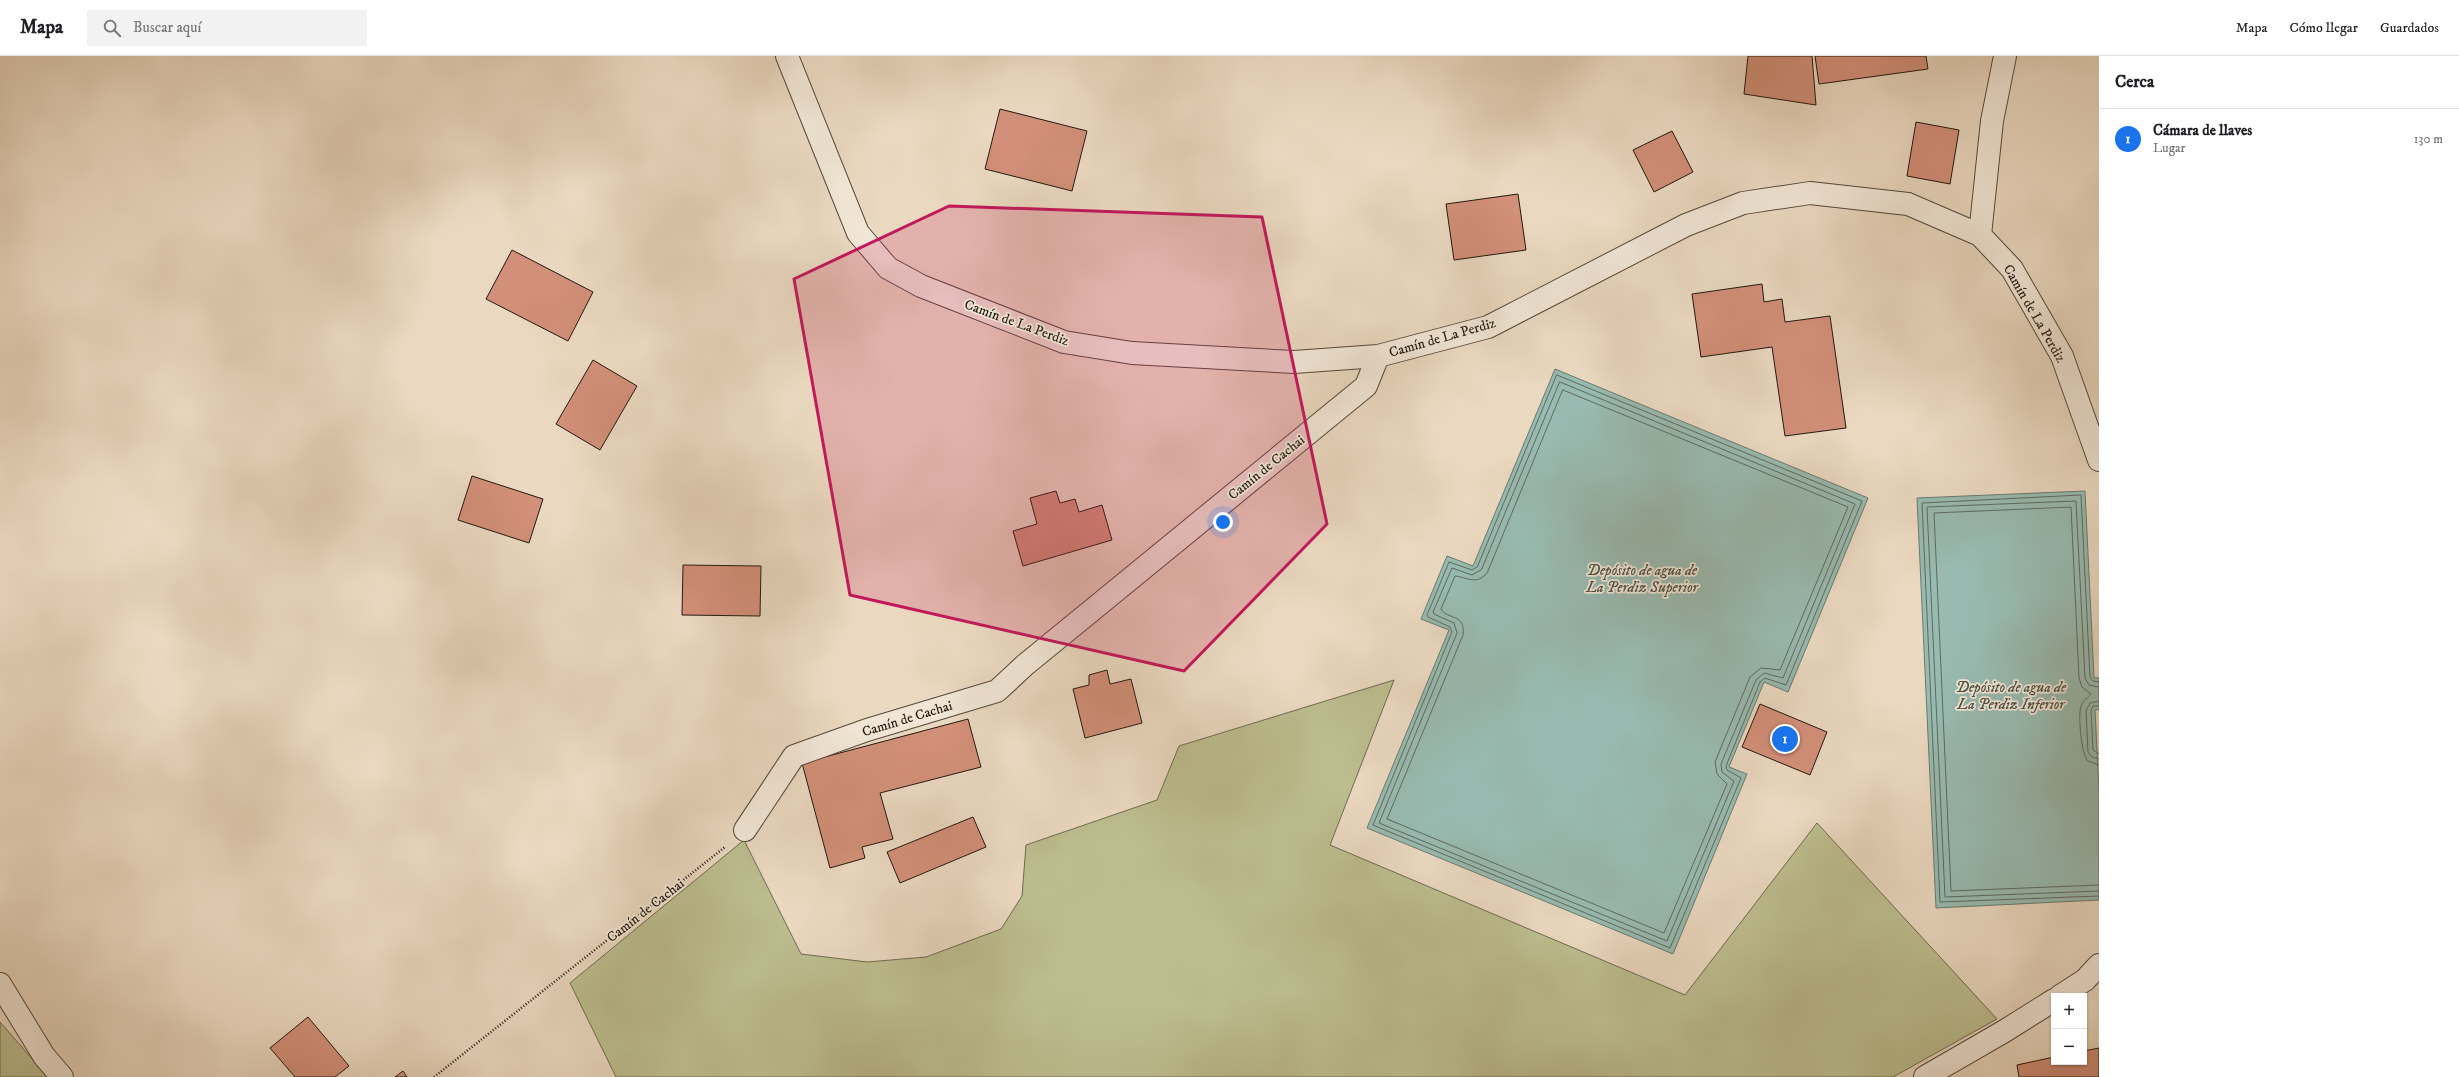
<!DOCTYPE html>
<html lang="es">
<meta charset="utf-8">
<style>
body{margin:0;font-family:"IM FELL DW Pica",serif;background:#f2f2f2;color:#202124}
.controls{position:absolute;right:12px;bottom:12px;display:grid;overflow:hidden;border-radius:0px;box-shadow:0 1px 3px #0004}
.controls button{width:36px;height:36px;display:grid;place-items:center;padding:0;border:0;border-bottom:1px solid #e0e0e0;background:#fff;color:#202124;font:20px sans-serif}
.you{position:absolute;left:1223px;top:466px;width:14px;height:14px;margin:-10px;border:3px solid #fff;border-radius:50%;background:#1a73e8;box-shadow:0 0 0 6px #1a73e833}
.badge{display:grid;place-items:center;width:26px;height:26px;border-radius:50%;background:#1a73e8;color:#fff;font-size:13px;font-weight:700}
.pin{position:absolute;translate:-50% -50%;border:2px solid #fff;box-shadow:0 1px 4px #0006}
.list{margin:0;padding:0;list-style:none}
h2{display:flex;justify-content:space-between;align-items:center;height:52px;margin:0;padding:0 16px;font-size:17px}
h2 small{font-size:13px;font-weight:400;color:#757577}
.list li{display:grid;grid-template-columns:26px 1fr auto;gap:12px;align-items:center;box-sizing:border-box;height:60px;padding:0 16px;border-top:1px solid #e0e0e0}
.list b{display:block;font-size:15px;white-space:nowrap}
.list p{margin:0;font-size:13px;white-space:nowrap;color:#757577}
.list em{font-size:13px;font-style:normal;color:#757577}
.icon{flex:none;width:22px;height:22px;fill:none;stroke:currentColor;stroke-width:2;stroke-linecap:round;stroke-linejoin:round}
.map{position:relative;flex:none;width:2099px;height:1021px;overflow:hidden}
header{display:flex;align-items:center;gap:24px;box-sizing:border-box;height:56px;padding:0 20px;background:#fff;border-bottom:1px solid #e0e0e0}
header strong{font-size:19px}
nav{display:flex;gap:22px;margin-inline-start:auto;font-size:14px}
.search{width:280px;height:36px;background:#f2f2f2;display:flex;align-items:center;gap:10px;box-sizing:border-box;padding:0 14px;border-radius:0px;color:#757577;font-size:15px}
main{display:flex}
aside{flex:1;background:#fff}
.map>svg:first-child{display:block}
</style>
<header>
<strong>Mapa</strong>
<div class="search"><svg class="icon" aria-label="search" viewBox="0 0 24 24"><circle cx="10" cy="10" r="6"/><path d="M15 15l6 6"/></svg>Buscar aquí</div>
<nav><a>Mapa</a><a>Cómo llegar</a><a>Guardados</a></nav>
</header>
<main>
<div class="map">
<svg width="2099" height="1021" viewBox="0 0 2099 1021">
<rect width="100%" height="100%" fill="#ead8c0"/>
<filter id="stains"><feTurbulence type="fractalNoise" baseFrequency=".005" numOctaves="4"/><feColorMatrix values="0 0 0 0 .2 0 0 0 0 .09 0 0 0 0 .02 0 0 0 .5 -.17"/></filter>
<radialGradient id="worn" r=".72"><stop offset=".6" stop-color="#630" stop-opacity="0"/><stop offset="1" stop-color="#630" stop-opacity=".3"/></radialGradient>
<path fill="#bcbd8f" stroke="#6f6b50" d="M1394 624 1330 789 1685 939 1817 767 1997 963 1893 1021H616L570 927 744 784 801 898 867 906 926 901 1001 873 1022 840 1026 789 1157 744 1179 690Z
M0 966 48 1021H0Z"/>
<path fill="#98bab0" stroke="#697a70" d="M1555 313 1868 442 1788 636 1764 626 1729 711 1747 718 1673 898 1367 772 1449 574 1421 563 1447 500 1473 510Z
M2085 435 2094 622H2099V653L2095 654 2099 736V844L1936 852 1917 442Z"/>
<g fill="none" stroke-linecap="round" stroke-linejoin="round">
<path stroke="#5d6a60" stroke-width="1" d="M1557 319 1862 445 1786 629 1765 622 1760 626 1726 710 1727 714 1741 722 1670 892 1373 769 1452 576 1450 571 1428 561 1427 559 1449 506 1472 514 1477 511Z
M1560 326 1855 448 1783 622 1764 617 1756 624 1721 708 1722 716 1734 725 1667 885 1379 767 1457 577 1454 567 1434 558 1433 556 1452 512 1472 519 1481 514Z
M1563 334 1848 451 1780 614 1761 612 1750 621 1715 706 1717 718 1727 728 1664 877 1387 763 1463 579C1466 557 1447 564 1441 553L1455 520C1467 521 1476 530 1487 517Z
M2099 626 2093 625 2090 621 2081 439 1922 447 1940 846 2099 840
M2099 631 2089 629 2085 622 2076 445 1927 451 1945 841 2099 835
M2099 645 2090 647 2086 655 2088 696 2092 701 2099 703
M2099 650H2093L2091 655 2093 694 2099 698
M2099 709 2088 705C2081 698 2078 660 2081 650 2083 644 2088 642 2091 638L2082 631 2079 622 2071 451 1934 457 1951 835 2099 829"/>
</g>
<path fill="#d28f79" stroke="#221910" d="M1748 0H1812L1816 49 1744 38Z
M1815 0H1926L1928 13 1819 28Z
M1000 53 1087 75 1072 135 985 113Z
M1916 66 1959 74 1950 128 1907 120Z
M1672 75 1693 116 1654 136 1633 94Z
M1518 138 1526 194 1454 204 1446 148Z
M512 194 593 236 568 285 486 243Z
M1762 228 1764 246 1782 243 1785 266 1830 260 1846 372 1785 380 1772 291 1701 301 1692 238Z
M593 304 637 330 600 394 556 368Z
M472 420 543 443 529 487 458 464Z
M1056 435 1060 447 1075 443 1079 456 1102 449 1112 484 1023 510 1013 475 1037 468 1030 442Z
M683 509 761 510 760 560 682 559Z
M1107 614 1110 628 1131 623 1142 667 1085 682 1073 633 1089 629V619Z
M1760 648 1827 676 1810 719 1742 691Z
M968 663 981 711 880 737 893 783 862 791 865 802 830 812 802 707Z
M973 761 986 791 900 827 887 796Z
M308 961 349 1010 335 1021H295L270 992Z
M2099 992V1021H2019L2017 1009 2054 1001V1006H2084V995Z
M403 1015 407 1021H395Z"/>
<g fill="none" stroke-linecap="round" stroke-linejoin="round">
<defs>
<path id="street" d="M787 0 858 177 888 212 921 230 1064 286 1132 297 1294 306 1378 300 1488 271 1686 169 1743 147 1810 137 1908 148 1980 179 2012 213 2062 300 2099 404
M1980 179 1992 65 2005 0
M745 774 794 700 867 674 997 635 1025 609 1366 330 1378 300
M0 928 44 1000 62 1021
M2060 940 2085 924 2099 909
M1925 1021 2003 976 2054 944"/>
</defs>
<use href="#street" stroke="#54493c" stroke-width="24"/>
<path stroke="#221910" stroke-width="2.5" stroke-dasharray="1 2" stroke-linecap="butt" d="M434 1021 725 791"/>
<use href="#street" stroke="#f1e6d6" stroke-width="22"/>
</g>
<path fill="#c2185b" fill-opacity="0.2" stroke="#c2185b" stroke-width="3" stroke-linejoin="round" d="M949 150 1262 161 1327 468 1184 615 850 539 794 223Z"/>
<g text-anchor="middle" stroke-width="3.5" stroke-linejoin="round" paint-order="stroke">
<g font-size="14" fill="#221910" stroke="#f1e6d6">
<text transform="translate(2035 257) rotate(60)" y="5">Camín de La Perdiz</text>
<text transform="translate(1017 266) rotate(20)" y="5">Camín de La Perdiz</text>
<text transform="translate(1442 281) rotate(-16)" y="5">Camín de La Perdiz</text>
<text transform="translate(1266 411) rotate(-39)" y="5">Camín de Cachai</text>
<text transform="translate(907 662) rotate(-17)" y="5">Camín de Cachai</text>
<text transform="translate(645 854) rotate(-38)" y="5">Camín de Cachai</text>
</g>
<g font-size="15" font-style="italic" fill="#4b5148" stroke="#f1e6d6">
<text x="1642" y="519">Depósito de agua de<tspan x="1642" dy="17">La Perdiz Superior</tspan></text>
<text x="2011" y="636">Depósito de agua de<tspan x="2011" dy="17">La Perdiz Inferior</tspan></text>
</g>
</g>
<rect width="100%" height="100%" filter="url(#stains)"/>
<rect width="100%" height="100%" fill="url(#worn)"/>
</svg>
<div class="controls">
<button>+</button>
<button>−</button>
</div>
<div class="you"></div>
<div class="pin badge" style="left:1785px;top:683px">1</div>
</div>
<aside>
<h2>Cerca<small></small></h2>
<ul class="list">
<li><span class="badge">1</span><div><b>Cámara de llaves</b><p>Lugar</p></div><em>130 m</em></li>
</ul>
</aside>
</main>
